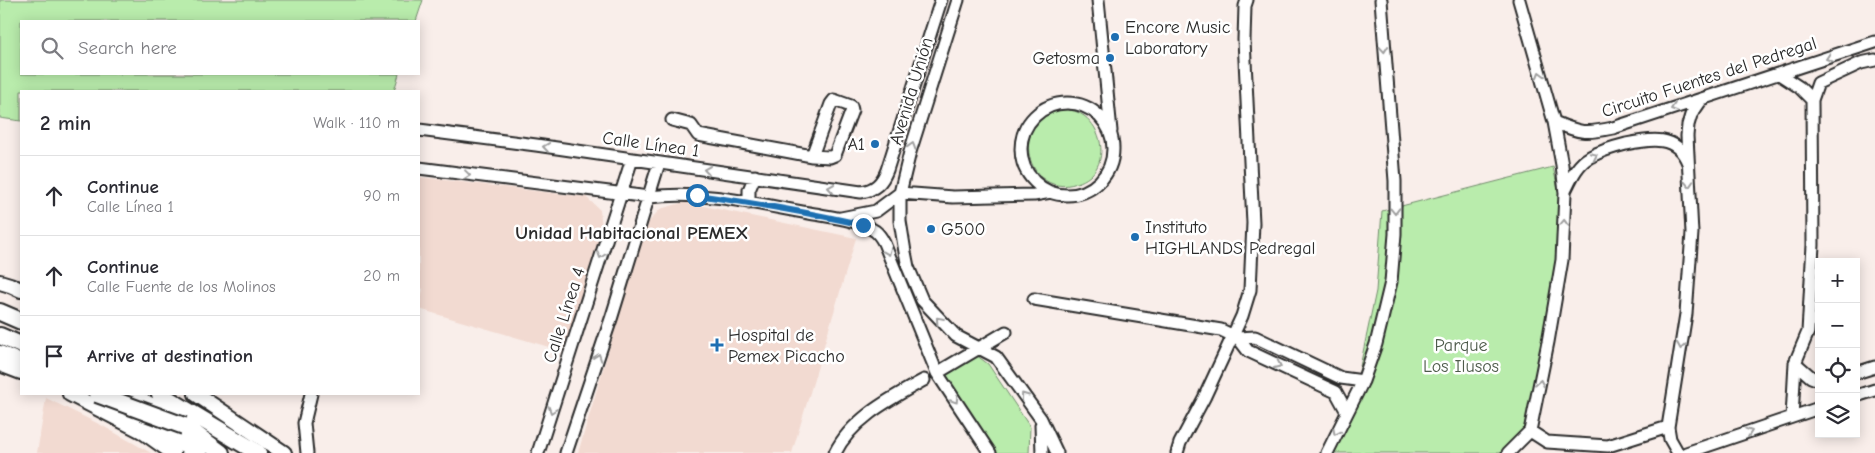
<!DOCTYPE html>
<meta charset="utf-8">
<style>
body{margin:0;font-family:"Comic Neue",sans-serif;background:#f2f2f3;color:#2b2b33}
.controls{position:absolute;right:15px;bottom:15px;display:grid;overflow:hidden;border-radius:0px;box-shadow:0 2px 12px #0003}
.controls button{width:45px;height:45px;display:grid;place-items:center;padding:0;border:0;border-bottom:1px solid #e1e1e2;background:#fff;color:#2b2b33;font:25px sans-serif}
.stop{position:absolute;width:15px;height:15px;margin:-11px;border:4px solid #1f6fb2;border-radius:50%;background:#fff}
.stop.end{background:#1f6fb2;border-color:#fff;box-shadow:0 1px 5px #0008}
.list{margin:0;padding:0;list-style:none}
h2{display:flex;justify-content:space-between;align-items:center;height:65px;margin:0;padding:0 20px;font-size:21px}
h2 small{font-size:16px;font-weight:400;color:#7c7c81}
.list li{display:grid;grid-template-columns:32px 1fr auto;gap:15px;align-items:center;box-sizing:border-box;height:80px;padding:0 20px;border-top:1px solid #e1e1e2}
.list b{display:block;font-size:19px;white-space:nowrap}
.list p{margin:0;font-size:16px;white-space:nowrap;color:#7c7c81}
.list em{font-size:16px;font-style:normal;color:#7c7c81}
.icon{flex:none;width:28px;height:28px;fill:none;stroke:currentColor;stroke-width:2;stroke-linecap:round;stroke-linejoin:round}
.map{position:relative;flex:none;width:1875px;height:453px;overflow:hidden}
.search{position:absolute;background:#fff;box-shadow:0 2px 12px #0003;left:20px;top:20px;width:400px;height:55px;display:flex;align-items:center;gap:12px;box-sizing:border-box;padding:0 18px;border-radius:0px;color:#7c7c81;font-size:19px}
.panel{position:absolute;background:#fff;box-shadow:0 2px 12px #0003;left:20px;top:90px;width:400px;height:305px;border-radius:0px}
.map>svg:first-child{display:block}
</style>
<div class="map">
<svg width="1875" height="453" viewBox="0 0 1875 453">
<rect width="100%" height="100%" fill="#f9eeea"/>
<filter id="ink" filterUnits="userSpaceOnUse"><feTurbulence type="fractalNoise" baseFrequency=".02" numOctaves="2"/><feDisplacementMap in="SourceGraphic" scale="10" xChannelSelector="R" yChannelSelector="G"/><feConvolveMatrix kernelMatrix="1 2 1 2 8 2 1 2 1" color-interpolation-filters="sRGB"/></filter>
<g filter="url(#ink)">
<path fill="#f2dad1" d="M419 177 586 197 600 210 603 237 566 352 419 309 423 289 419 287Z
M685 202 856 238 792 453H578L646 225 660 209Z
M46 398 101 425 151 453H37Z"/>
<path fill="#b9ecac" stroke="#728c6c" d="M0 0H423L416 21H21V74H399L394 91H21V121L0 118Z
M1055 110C1062 110 1070 109 1077 112 1097 120 1107 148 1097 167 1093 175 1086 180 1077 183 1030 200 1007 128 1055 110Z
M1553 167 1559 194 1561 260 1530 431 1508 453H1328L1358 376 1376 291 1382 211Z
M976 355 988 364 1030 427 1029 453H993L940 377Z"/>
<g fill="none" stroke-linecap="round" stroke-linejoin="round">
<defs>
<path id="minor" d="M958 0 910 152 900 193V221L905 252 908 267 922 300 956 336 996 357 1041 419 1057 453
M1098 0 1111 131
M1779 74 1799 87 1812 100 1813 245 1808 332 1795 363 1792 417
M1812 100 1818 83 1861 63 1875 60
M1021 149a46 46 0 1 1 92 0a46 46 0 1 1-92 0Z
M672 120 691 125 698 135 812 156 830 157 835 155 852 110 851 106 834 100 831 104 812 156
M1554 122C1580 133 1585 134 1613 128L1875 42
M419 130 536 145 861 192C875 190 882 183 887 170L941 0
M419 168 649 197C702 190 756 204 809 213 830 217 857 219 875 231 879 234 882 239 884 243L937 373 990 453
M1565 191C1571 179 1577 164 1590 157 1600 151 1614 147 1626 144 1650 139 1677 134 1688 163
M900 193 953 197 1034 195 1051 192
M749 203V190L755 176
M841 218 876 211 900 193
M1034 299 1221 330 1238 338 1248 351 1336 392 1347 412
M1238 338 1255 337 1341 378 1363 381
M1795 363 1811 377 1819 380
M937 373 1006 332
M1856 373 1875 367
M1856 396 1875 390
M1041 425 1042 453
M1530 431 1547 442 1608 446 1668 427
M307 453 304 423 311 394
M538 453 632 159
M566 453 612 316 659 163
M835 453C852 418 892 398 924 380
M1177 453 1180 443 1204 398 1242 316 1250 290 1253 223 1244 40 1245 6 1247 0
M1327 453 1363 381 1376 344 1391 282 1395 234V181L1381 0
M1508 453 1530 431 1548 342 1562 260 1565 193 1562 165 1554 122 1519 0
M1678 453 1670 439 1668 427 1686 314 1692 233 1687 136 1688 125 1691 115 1702 99
M1686 453 1819 408"/>
<path id="major" d="M0 282 10 285 21 290
M0 364 21 372
M70 394 142 431 173 453
M196 394 284 453"/>
<path id="highway" d="M0 312 21 321
M0 336 21 345
M0 354 21 363
M127 394 171 416 221 453
M160 394 258 453
M122 408 198 453"/>
</defs>
<use href="#minor" stroke="#2b2b2b" stroke-width="15"/>
<use href="#major" stroke="#2b2b2b" stroke-width="18"/>
<use href="#highway" stroke="#2b2b2b" stroke-width="20"/>
<use href="#minor" stroke="#fff" stroke-width="11"/>
<use href="#major" stroke="#fff" stroke-width="14"/>
<use href="#highway" stroke="#fff" stroke-width="16"/>
<defs>
<path id="highway-bridge" d="M97 394 184 426"/>
</defs>
<use href="#highway-bridge" stroke="#2b2b2b" stroke-width="20" stroke-linecap="butt"/>
<use href="#highway-bridge" stroke="#fff" stroke-width="16"/>
</g>
<defs><path id="oneway-chevron" d="M-2-3.5L2.5 0L-2 3.5" fill="none" stroke-width="1.6" stroke-linecap="round" stroke-linejoin="round" transform="scale(1.25)"/></defs>
<g stroke="#a0a0a0">
<use href="#oneway-chevron" transform="translate(1384 49) rotate(85)"/>
<use href="#oneway-chevron" transform="translate(1829 58) rotate(162)"/>
<use href="#oneway-chevron" transform="translate(1540 75) rotate(-106)"/>
<use href="#oneway-chevron" transform="translate(1674 108) rotate(162)"/>
<use href="#oneway-chevron" transform="translate(912 146) rotate(-73)"/>
<use href="#oneway-chevron" transform="translate(546 147) rotate(-172)"/>
<use href="#oneway-chevron" transform="translate(1594 156) rotate(-26)"/>
<use href="#oneway-chevron" transform="translate(707 170) rotate(-172)"/>
<use href="#oneway-chevron" transform="translate(467 175) rotate(7)"/>
<use href="#oneway-chevron" transform="translate(1689 184) rotate(87)"/>
<use href="#oneway-chevron" transform="translate(831 188) rotate(-172)"/>
<use href="#oneway-chevron" transform="translate(1395 211) rotate(89)"/>
<use href="#oneway-chevron" transform="translate(1564 223) rotate(-88)"/>
<use href="#oneway-chevron" transform="translate(888 252) rotate(68)"/>
<use href="#oneway-chevron" transform="translate(601 255) rotate(108)"/>
<use href="#oneway-chevron" transform="translate(939 320) rotate(-131)"/>
<use href="#oneway-chevron" transform="translate(1681 346) rotate(99)"/>
<use href="#oneway-chevron" transform="translate(598 357) rotate(-71)"/>
<use href="#oneway-chevron" transform="translate(1278 365) rotate(25)"/>
<use href="#oneway-chevron" transform="translate(1540 383) rotate(-79)"/>
<use href="#oneway-chevron" transform="translate(1024 396) rotate(-126)"/>
<use href="#oneway-chevron" transform="translate(955 400) rotate(57)"/>
<use href="#oneway-chevron" transform="translate(552 410) rotate(108)"/>
<use href="#oneway-chevron" transform="translate(1336 432) rotate(117)"/>
<use href="#oneway-chevron" transform="translate(1749 432) rotate(-19)"/>
</g>
</g>
<g fill="none" stroke-linecap="round" stroke-linejoin="round" filter="url(#ink)">
<path stroke="#1f6fb2" stroke-width="6" d="M697 195C752 203 808 212 863 225"/>
</g>
<g fill="#1f6fb2" stroke="#fff" stroke-width="2">
<circle cx="1115" cy="37" r="5"/>
<circle cx="1110" cy="58" r="5"/>
<circle cx="875" cy="144" r="5"/>
<circle cx="931" cy="229" r="5"/>
<circle cx="1135" cy="237" r="5"/>
<path d="M714.5 337.5h5v5h5v5h-5v5h-5v-5h-5v-5h5z"/>
</g>
<g text-anchor="middle" stroke-width="5" stroke-linejoin="round" paint-order="stroke">
<g font-size="18" fill="#2b2b2b" stroke="#fff" text-anchor="start">
<text x="1125" y="33">Encore Music<tspan x="1125" dy="21">Laboratory</tspan></text>
<text x="1100" y="64" text-anchor="end">Getosma</text>
<text x="865" y="150" text-anchor="end">A1</text>
<text x="1145" y="233">Instituto<tspan x="1145" dy="21">HIGHLANDS Pedregal</tspan></text>
<text x="941" y="235">G500</text>
<text x="728" y="341">Hospital de<tspan x="728" dy="21">Pemex Picacho</tspan></text>
</g>
<g font-size="18" fill="#2b2b2b" stroke="#fff">
<text transform="translate(1709 77) rotate(-18)" y="6">Circuito Fuentes del Pedregal</text>
<text transform="translate(911 91) rotate(-73)" y="6">Avenida Unión</text>
<text transform="translate(651 144) rotate(8)" y="6">Calle Línea 1</text>
<text transform="translate(564 315) rotate(-72)" y="6">Calle Línea 4</text>
</g>
<g font-size="18" fill="#4e5b4b" stroke="#fff">
<text x="1461" y="351">Parque<tspan x="1461" dy="21">Los Ilusos</tspan></text>
</g>
<g font-size="19" font-weight="bold" fill="#2b2b2b" stroke="#fff">
<text x="632" y="239">Unidad Habitacional PEMEX</text>
</g>
</g>
</svg>
<div class="controls">
<button>+</button>
<button>−</button>
<button><svg class="icon" aria-label="locate" viewBox="0 0 24 24"><circle cx="12" cy="12" r="6"/><path d="M12 2v4M12 18v4M2 12h4M18 12h4"/></svg></button>
<button><svg class="icon" aria-label="layers" viewBox="0 0 24 24"><path d="M12 4l9 5-9 5-9-5zM3 14l9 5 9-5"/></svg></button>
</div>
<div class="stop" style="left:697px;top:195px"></div>
<div class="stop end" style="left:863px;top:225px"></div>
<div class="search"><svg class="icon" aria-label="search" viewBox="0 0 24 24"><circle cx="10" cy="10" r="6"/><path d="M15 15l6 6"/></svg>Search here</div>
<section class="panel">
<h2>2 min<small>Walk · 110 m</small></h2>
<ul class="list">
<li><svg class="icon" aria-label="ahead" viewBox="0 0 24 24"><path d="M12 20V5M6 11l6-6 6 6"/></svg><div><b>Continue</b><p>Calle Línea 1</p></div><em>90 m</em></li>
<li><svg class="icon" aria-label="ahead" viewBox="0 0 24 24"><path d="M12 20V5M6 11l6-6 6 6"/></svg><div><b>Continue</b><p>Calle Fuente de los Molinos</p></div><em>20 m</em></li>
<li><svg class="icon" aria-label="arrive" viewBox="0 0 24 24"><path d="M6 21V4h12l-3 4 3 4H6"/></svg><div><b>Arrive at destination</b></div></li>
</ul>
</section>
</div>
